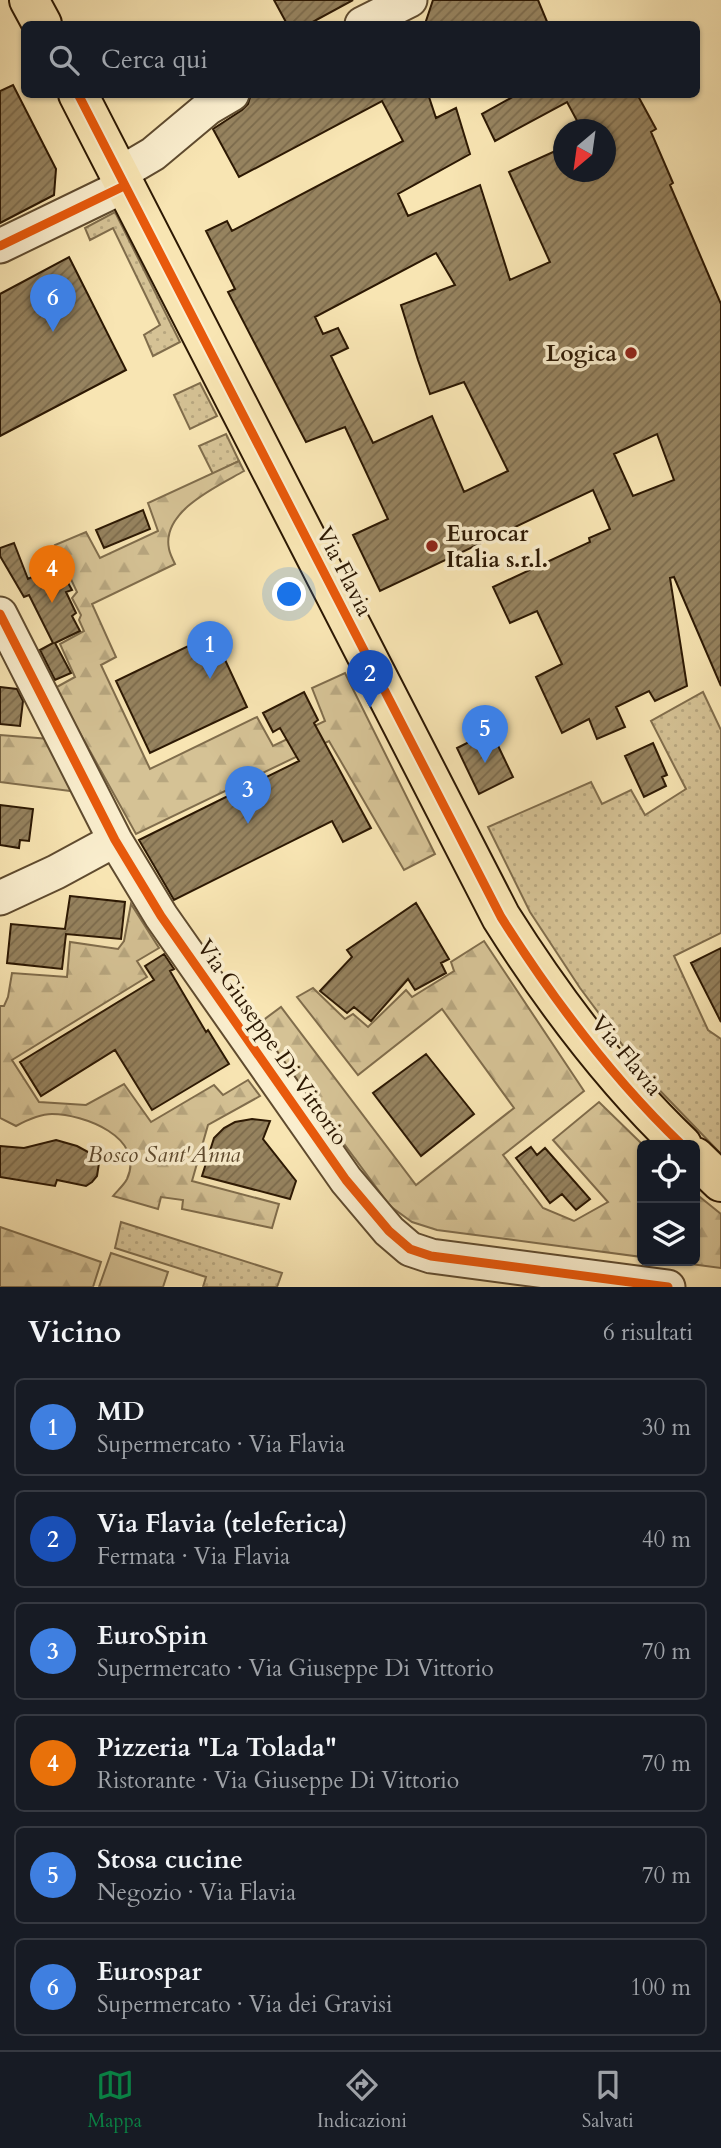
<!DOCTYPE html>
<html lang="it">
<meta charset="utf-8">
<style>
body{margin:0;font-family:Cardo,serif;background:#242831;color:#f1f3f6}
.controls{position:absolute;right:21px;bottom:21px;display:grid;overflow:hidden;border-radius:10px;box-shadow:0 2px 5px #0004}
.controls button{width:63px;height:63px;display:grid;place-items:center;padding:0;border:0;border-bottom:2px solid #363941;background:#171b24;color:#f1f3f6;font:35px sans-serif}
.compass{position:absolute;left:553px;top:119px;width:63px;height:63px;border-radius:50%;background:#171b24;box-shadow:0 2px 5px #0004;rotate:209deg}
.you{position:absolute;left:290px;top:595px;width:24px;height:24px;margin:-18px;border:5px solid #fff;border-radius:50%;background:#1a73e8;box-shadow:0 0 0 10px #1a73e833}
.badge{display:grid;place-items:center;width:46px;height:46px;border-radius:50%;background:#0b8043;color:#fff;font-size:23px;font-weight:700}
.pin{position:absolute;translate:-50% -58px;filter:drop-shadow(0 2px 4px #0008)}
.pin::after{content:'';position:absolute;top:37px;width:24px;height:21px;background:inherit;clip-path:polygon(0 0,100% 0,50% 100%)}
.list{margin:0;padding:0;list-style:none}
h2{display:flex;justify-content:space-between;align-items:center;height:91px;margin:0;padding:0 28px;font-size:30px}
h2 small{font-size:23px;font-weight:400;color:#9ea1a6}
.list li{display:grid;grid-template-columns:46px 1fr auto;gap:21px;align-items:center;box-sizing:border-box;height:98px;margin:0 14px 14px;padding:0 14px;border:2px solid #363941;border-radius:10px}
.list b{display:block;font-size:26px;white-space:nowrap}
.list p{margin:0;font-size:23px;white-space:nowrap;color:#9ea1a6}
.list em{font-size:23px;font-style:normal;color:#9ea1a6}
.icon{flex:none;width:38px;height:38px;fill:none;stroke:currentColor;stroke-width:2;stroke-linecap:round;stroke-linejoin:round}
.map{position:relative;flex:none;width:721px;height:1287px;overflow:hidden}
.search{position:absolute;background:#171b24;box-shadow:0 2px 5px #0004;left:21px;right:21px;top:21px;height:77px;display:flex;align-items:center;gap:18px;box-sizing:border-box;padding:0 24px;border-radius:10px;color:#9ea1a6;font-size:26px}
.sheet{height:763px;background:#171b24}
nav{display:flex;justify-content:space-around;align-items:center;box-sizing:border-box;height:98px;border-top:2px solid #363941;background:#171b24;font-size:19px;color:#9ea1a6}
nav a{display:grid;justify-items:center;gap:4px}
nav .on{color:#0b8043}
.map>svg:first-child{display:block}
</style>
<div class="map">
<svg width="721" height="1287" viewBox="0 0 721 1287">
<defs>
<pattern id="green-dots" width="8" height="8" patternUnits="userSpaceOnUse" patternTransform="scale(1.75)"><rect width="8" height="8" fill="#d5c295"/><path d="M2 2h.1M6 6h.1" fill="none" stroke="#b7a67f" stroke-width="1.8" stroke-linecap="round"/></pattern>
<pattern id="forest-firs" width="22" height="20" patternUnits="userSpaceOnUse" patternTransform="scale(1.75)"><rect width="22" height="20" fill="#d5c295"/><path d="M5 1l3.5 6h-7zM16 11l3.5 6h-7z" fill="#b7a67f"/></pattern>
<pattern id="building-hatch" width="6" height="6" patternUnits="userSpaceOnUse" patternTransform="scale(1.75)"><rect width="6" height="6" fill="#96835f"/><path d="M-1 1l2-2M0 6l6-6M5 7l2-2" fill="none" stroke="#7b6a4c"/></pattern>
</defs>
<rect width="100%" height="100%" fill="#f8e5b3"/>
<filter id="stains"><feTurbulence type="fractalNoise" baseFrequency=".00286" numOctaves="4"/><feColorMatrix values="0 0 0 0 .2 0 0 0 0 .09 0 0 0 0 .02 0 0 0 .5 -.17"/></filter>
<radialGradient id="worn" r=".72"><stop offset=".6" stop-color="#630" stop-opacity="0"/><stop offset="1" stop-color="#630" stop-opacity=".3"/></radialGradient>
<path fill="url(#green-dots)" stroke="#806d4c" stroke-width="2" d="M115 212 180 342 153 356 144 335 160 325 113 228 90 240 85 228Z
M200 383 217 416 190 429 174 395Z
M226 434 239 461 213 474 199 446Z
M703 692 721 730V933L674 956 708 1030 721 1039V1154L644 1074 580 988 530 912 488 827 591 782 602 804 631 790 645 815 686 789 651 721Z
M121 1222 282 1273 277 1287H203L206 1277 115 1248Z"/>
<path fill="url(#forest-firs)" stroke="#806d4c" stroke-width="2" d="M239 461 244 471C218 486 161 511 169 549 170 554 173 560 175 564L92 604 116 657 101 665 150 769 257 717 273 746 325 721 312 688 345 673 435 854 404 870 329 741 136 834 55 688 75 677 60 644 84 631 79 620 81 615 72 598 77 592 55 545 86 532 100 558 158 531 148 503Z
M0 735 50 739 78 792 0 782Z
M131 904 159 948 137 961 147 977 12 1060 39 1102 86 1105 124 1084 151 1122 214 1085 223 1095 248 1080 260 1096 208 1125 192 1181 279 1204 272 1228 182 1209 183 1200 161 1197 158 1209 113 1196C117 1191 124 1185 127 1179 146 1137 83 1114 52 1114 39 1114 27 1120 16 1126L0 1118V1006H4L8 997 12 973 67 977 70 942 118 949 124 941Z
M484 941 584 1091 503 1155 543 1208 574 1221 608 1202 553 1140 599 1102 643 1145 642 1257 437 1230 412 1222 390 1206 242 1006 247 1002 262 1021 281 1007 416 1185 514 1108 442 1009 358 1075 297 997 313 988 345 1019 353 1014 368 1027 406 990 412 997 454 971 451 962Z
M695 1193 721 1214V1268L668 1261H695Z
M0 1227 101 1262 93 1287H0Z"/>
<path fill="#d5c295" stroke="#806d4c" stroke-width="2" d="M111 1253 168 1272 163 1287H99Z"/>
<path fill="url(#building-hatch)" stroke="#2c1803" stroke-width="2" fill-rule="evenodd" d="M274 0H353L309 24H287Z
M433 0H538L548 24H425Z
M13 85 56 169 54 195 0 223V91Z
M251 94H428L436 118 456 108 470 154 398 194 408 216 480 185 510 280 550 262 509 172 564 147V172H606V130H582L567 102 495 141 482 114 518 94H637L656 129 651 132 673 183 670 185 721 304V686L674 577 670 578 687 686 655 701 649 691 616 707 625 727 597 739 589 719 562 733 536 677 562 664 537 611 510 623 493 587 590 542 589 538 610 529 593 490 380 591 353 535 388 519 345 427 306 442 228 292 235 289 206 231 227 221 232 231 403 141 382 101 239 177 213 129 242 110 248 104ZM436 253 455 285 401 305 418 360 430 394 464 382 508 471 464 492 432 416 373 443 331 356 348 348 338 328 323 334 315 317ZM657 434 674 480 633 496 614 454Z
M69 257 126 370 0 436V294Z
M143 510 150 529 104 548 96 530Z
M14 543 28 579 58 565 72 590 66 592 76 613 72 616 80 631 55 643 71 673 55 680 40 650 53 643 29 595 24 597 0 556V548Z
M213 634 247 707 150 753 116 681Z
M0 687 17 689 23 701 20 726 0 724Z
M304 692 318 720 314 723 371 828 343 842 332 821 174 900 139 840 299 761 280 728 273 732 263 713Z
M491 731 513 777 479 794 457 748Z
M653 743 667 775 662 777 666 786 644 797 625 756Z
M0 805 33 809 29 841 20 840 19 848 0 845Z
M70 896 125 902 121 939 66 934 62 969 7 963 11 924 65 929Z
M416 903 449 959 441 963 446 973 415 990 408 979 371 1021 354 1007 347 1013 320 991 352 957 347 950Z
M721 948V1022L691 963Z
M164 954 174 969 170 971 206 1032 208 1030 229 1064 152 1110 115 1050 41 1096 20 1062 154 980 145 966Z
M426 1054 474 1114 421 1156 373 1093Z
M252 1119 270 1121 263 1139 296 1181 290 1199 202 1176 214 1138 224 1128 235 1122Z
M56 1140 77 1146 90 1153 99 1163 97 1176 92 1182 86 1186 57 1180 55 1186 0 1177V1146L24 1148Z
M531 1147 537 1155 545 1148 590 1199 576 1210 562 1194 550 1203 516 1158Z"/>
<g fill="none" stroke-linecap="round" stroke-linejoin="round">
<defs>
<path id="minor" d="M362 24 410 0
M119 174 153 154 208 108 232 94
M0 246 124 186
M0 614 115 840 161 916 346 1180 389 1231 410 1249 431 1256 668 1287
M0 898 56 872 115 840"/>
<path id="major" d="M29 0 42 24
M78 94 501 917C554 1001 611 1077 682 1145
M695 1157 721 1182"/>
</defs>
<use href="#minor" stroke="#5f4b2f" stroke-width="37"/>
<use href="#major" stroke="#2c1803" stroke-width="42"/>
<use href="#minor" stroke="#faeece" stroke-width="33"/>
<use href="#major" stroke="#f8e5b3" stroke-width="38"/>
<defs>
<path id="cycleway" d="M78 94 501 917C554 1001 611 1077 682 1145
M0 246 124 186
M0 614 115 840 161 916 346 1180 389 1231 410 1249 431 1256 668 1287"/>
</defs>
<use href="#cycleway" stroke="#faeece" stroke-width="13"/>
<use href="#cycleway" stroke="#e8590c" stroke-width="9"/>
</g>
<g fill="#8f2418" stroke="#faeece" stroke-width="2.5">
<circle cx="631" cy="353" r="7"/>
<circle cx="432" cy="546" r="7"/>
</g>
<g text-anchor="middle" stroke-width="7" stroke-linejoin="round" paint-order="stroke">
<g font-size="23" font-weight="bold" fill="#2c1803" stroke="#faeece" text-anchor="end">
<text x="617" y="361">Logica</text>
<text x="446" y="541" text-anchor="start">Eurocar<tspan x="446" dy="26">Italia s.r.l.</tspan></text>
</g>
<g font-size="23" fill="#2c1803" stroke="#faeece">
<text transform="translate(345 571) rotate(63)" y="8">Via Flavia</text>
<text transform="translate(273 1042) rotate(55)" y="8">Via Giuseppe Di Vittorio</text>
<text transform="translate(627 1055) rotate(50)" y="8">Via Flavia</text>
</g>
<g font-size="23" font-style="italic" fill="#5f4b2f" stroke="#faeece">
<text x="164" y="1162">Bosco Sant'Anna</text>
</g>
</g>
<rect width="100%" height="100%" filter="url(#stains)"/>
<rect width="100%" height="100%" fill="url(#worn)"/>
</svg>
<div class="controls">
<button><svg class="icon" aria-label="locate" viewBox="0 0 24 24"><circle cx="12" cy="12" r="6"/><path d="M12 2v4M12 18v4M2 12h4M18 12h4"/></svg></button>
<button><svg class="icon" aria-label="layers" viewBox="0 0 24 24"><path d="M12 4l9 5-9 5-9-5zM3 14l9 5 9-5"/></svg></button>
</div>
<svg class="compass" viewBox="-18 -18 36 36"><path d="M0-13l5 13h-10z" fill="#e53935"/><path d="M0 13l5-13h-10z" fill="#9ea1a6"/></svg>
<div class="you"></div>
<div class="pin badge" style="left:210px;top:679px;background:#3f7fe0">1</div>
<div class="pin badge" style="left:370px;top:708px;background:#1a4fb4">2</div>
<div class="pin badge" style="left:248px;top:824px;background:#3f7fe0">3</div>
<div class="pin badge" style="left:52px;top:603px;background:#e8710a">4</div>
<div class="pin badge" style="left:485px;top:763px;background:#3f7fe0">5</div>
<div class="pin badge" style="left:53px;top:332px;background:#3f7fe0">6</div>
<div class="search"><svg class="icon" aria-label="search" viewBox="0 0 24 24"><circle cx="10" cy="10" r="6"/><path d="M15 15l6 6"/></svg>Cerca qui</div>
</div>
<section class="sheet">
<h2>Vicino<small>6 risultati</small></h2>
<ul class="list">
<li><span class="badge" style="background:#3f7fe0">1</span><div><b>MD</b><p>Supermercato · Via Flavia</p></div><em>30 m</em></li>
<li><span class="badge" style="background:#1a4fb4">2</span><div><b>Via Flavia (teleferica)</b><p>Fermata · Via Flavia</p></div><em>40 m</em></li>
<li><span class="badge" style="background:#3f7fe0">3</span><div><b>EuroSpin</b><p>Supermercato · Via Giuseppe Di Vittorio</p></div><em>70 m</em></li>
<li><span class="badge" style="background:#e8710a">4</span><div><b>Pizzeria &quot;La Tolada&quot;</b><p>Ristorante · Via Giuseppe Di Vittorio</p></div><em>70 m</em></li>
<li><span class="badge" style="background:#3f7fe0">5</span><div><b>Stosa cucine</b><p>Negozio · Via Flavia</p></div><em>70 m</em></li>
<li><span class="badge" style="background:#3f7fe0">6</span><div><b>Eurospar</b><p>Supermercato · Via dei Gravisi</p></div><em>100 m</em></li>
</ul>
</section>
<nav>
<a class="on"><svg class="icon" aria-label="map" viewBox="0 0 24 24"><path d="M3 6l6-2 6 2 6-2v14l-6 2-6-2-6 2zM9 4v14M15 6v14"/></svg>Mappa</a>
<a><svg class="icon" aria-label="directions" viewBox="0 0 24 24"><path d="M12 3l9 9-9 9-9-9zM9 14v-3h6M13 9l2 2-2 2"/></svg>Indicazioni</a>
<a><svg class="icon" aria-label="saved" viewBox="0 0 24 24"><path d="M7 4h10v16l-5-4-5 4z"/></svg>Salvati</a>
</nav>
